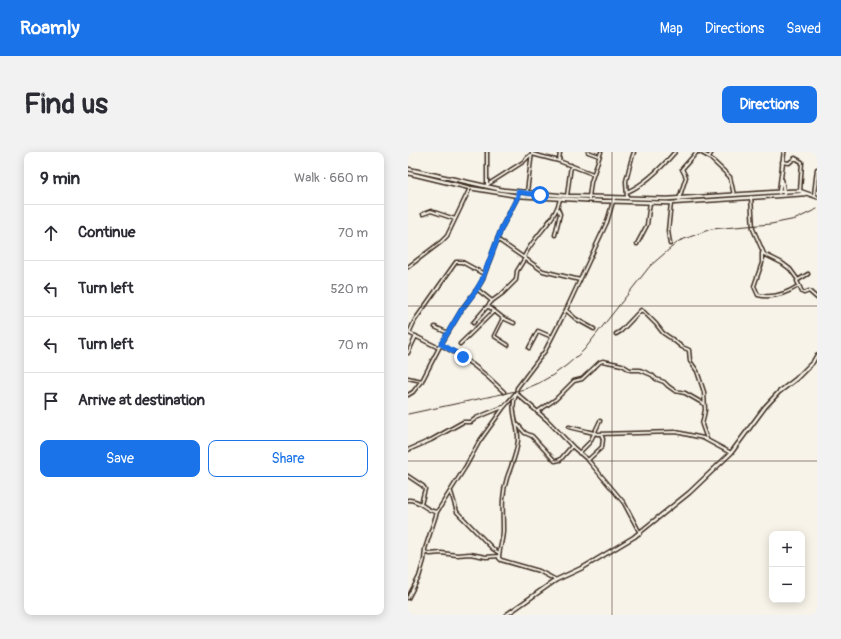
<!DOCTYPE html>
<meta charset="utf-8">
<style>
body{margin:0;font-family:Pangolin,sans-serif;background:#f2f2f3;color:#2b2b33}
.controls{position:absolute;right:12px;bottom:12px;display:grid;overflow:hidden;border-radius:8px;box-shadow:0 2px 10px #0003}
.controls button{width:36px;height:36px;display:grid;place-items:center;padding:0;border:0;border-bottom:1px solid #e1e1e2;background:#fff;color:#2b2b33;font:20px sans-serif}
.stop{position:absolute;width:12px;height:12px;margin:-9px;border:3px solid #1a73e8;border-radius:50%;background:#fff}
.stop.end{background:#1a73e8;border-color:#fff;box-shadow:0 1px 4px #0008}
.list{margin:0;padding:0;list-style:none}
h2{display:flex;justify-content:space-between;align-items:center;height:52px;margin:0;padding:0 16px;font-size:17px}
h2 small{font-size:13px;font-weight:400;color:#7c7c81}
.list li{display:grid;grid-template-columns:26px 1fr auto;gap:12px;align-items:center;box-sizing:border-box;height:56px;padding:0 16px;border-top:1px solid #e1e1e2}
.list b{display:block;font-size:15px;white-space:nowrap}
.list em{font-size:13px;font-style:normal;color:#7c7c81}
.actions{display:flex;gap:8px;padding:12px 16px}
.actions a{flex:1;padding:9px 0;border:1px solid #1a73e8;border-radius:8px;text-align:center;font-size:14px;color:#1a73e8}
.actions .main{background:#1a73e8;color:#fff}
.icon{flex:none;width:22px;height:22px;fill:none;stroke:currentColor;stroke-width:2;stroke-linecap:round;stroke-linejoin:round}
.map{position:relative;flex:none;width:409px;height:463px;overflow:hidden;border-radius:8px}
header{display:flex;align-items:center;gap:24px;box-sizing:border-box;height:56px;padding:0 20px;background:#1a73e8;color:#fff}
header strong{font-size:19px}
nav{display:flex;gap:22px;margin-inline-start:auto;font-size:14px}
.intro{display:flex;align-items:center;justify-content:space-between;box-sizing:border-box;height:96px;padding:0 24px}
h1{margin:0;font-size:28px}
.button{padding:10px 18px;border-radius:8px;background:#1a73e8;color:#fff;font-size:14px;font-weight:700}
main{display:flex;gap:24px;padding:0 24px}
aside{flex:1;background:#fff;border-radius:8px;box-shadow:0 2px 10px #0003}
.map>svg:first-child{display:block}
</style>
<header>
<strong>Roamly</strong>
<nav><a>Map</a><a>Directions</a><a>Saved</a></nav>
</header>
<div class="intro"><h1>Find us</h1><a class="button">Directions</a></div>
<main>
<aside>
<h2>9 min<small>Walk · 660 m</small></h2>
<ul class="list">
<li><svg class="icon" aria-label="ahead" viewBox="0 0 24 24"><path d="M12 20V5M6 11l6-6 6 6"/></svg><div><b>Continue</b></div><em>70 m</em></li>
<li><svg class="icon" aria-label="left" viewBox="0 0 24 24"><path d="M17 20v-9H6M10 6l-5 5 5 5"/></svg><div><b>Turn left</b></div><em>520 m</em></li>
<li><svg class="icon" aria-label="left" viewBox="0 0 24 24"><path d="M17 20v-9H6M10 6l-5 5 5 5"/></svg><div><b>Turn left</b></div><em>70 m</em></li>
<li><svg class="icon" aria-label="arrive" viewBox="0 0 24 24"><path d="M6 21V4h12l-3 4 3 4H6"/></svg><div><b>Arrive at destination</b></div></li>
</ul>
<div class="actions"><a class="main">Save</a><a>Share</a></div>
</aside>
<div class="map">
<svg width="409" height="463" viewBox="0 0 409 463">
<rect width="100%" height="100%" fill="#f7f3e8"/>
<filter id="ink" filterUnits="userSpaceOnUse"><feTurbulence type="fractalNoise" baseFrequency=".025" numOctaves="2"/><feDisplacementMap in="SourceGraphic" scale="8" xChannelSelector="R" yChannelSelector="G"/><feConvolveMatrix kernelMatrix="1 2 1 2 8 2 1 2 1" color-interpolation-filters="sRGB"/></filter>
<g filter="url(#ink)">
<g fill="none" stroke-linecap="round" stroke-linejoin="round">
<defs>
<path id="street" d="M79 0V33
M180 0 191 4
M292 0 301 5 322 25 326 43
M301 5 304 0
M151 9 152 0
M374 10 381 11 387 6 394 10 392 39
M79 33 115 10 120 5 124 2 151 9 185 22
M119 40 124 0
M219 40C238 32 254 15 267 0
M406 43 409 17
M159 44 163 13
M181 45 183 30 193 0
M343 45 345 77 356 102 374 111 382 117 390 128 400 122
M219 46 218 29 223 9 226 0
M271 47 278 25 274 17 289 0
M15 62 23 59 47 67
M147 83 152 62 150 57
M89 87 135 119 172 128
M229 92 239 73 242 50
M262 92 260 79 263 51
M354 101V111L346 134 350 143C364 147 379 141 390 134
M116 105C125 84 147 70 152 47
M0 115 33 90 39 84 62 36
M389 129 394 140 396 141 401 139 409 146
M69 137 84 149
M80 154 95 166 106 171
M159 159 168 167 186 177
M95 166 86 184 100 193
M65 171 84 149 95 141 108 128 109 119 117 106
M27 175 40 181
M1 181 7 168 48 110H54L76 122
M1 181 31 196
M208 182 213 179 233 158 236 160 248 172 255 181 264 187 274 195 281 198 282 209 289 219 296 240 297 258 294 273 299 287
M52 192 86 159
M33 193C57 205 77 221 96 240
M121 196 130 179 144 185
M0 201 8 184
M0 226 14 229
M108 241 139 268 166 296 180 308 216 351 232 381
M0 243 5 240 15 227 31 196 54 157 69 137 74 129 94 75 110 44 109 40
M108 243C101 256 111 274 110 288 109 302 103 314 99 326 93 344 95 361 95 378 95 388 91 397 91 406L93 408 131 419 148 428
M129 260 148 247 166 229 174 227 192 210 195 209 214 213 222 218H232L244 223 248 227 256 230 260 234 267 239 277 241 296 252
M110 273 117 281 124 284 147 309 152 308 164 294
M161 275 190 282 268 280 295 286 323 301
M0 298 23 288 55 270H63L68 266 95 255
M171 301 182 290 192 269
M180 308 194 295 195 287 193 282
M0 324 15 334 17 337 13 352
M43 340 49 360 85 397 91 401
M0 348C12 347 18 360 29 360
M17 400 22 402 33 401 49 403 62 402 78 405 91 404
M0 446 11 425 16 408 17 397 29 360 58 314 71 290 96 255 108 241 109 236 137 199 158 158 199 70 206 46"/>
<path id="secondary" d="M0 17 95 38 159 44 259 47 384 39H392L409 45
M0 21 62 36 110 44 193 49 263 51 397 42
M374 28 376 41
M371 41 376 0
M98 463 148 428 176 415 226 385 281 341 323 301 357 255 371 240 388 227 405 210 409 203"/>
</defs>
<use href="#street" stroke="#3b2a1e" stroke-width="5"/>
<use href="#secondary" stroke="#3b2a1e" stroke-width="5.5"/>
<use href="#street" stroke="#f7f3e8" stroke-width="2"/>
<use href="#secondary" stroke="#f7f3e8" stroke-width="2.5"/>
<path stroke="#3b2a1e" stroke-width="1" d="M0 262 117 237 131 231 145 223 159 213 176 198 242 114 271 89 303 77 363 72 388 67 409 57"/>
</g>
</g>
<g fill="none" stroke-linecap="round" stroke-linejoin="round" filter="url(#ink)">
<path stroke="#1a73e8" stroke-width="5" d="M55 205 33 192 54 157 69 137 74 128 94 75 110 44V40L132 43"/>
</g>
<path fill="none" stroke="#3b2a1e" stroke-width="1" stroke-opacity="0.55" d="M204 0V463M0 154H409M0 309H409"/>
</svg>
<div class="controls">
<button>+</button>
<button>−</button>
</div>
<div class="stop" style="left:132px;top:43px"></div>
<div class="stop end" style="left:55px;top:205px"></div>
</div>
</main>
